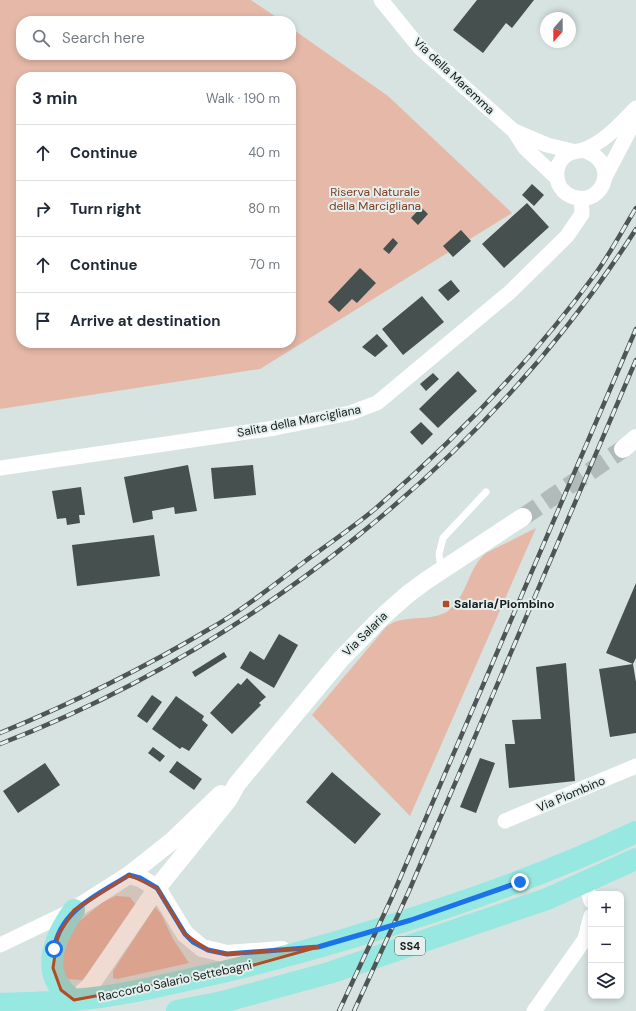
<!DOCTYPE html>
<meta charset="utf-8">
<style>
body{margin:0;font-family:"DM Sans",sans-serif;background:#f6f6f7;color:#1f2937}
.controls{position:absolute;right:12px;bottom:12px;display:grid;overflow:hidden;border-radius:8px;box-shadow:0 2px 6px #0003}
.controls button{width:36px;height:36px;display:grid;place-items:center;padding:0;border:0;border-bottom:1px solid #e0e1e3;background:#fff;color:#1f2937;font:20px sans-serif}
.compass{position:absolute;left:540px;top:12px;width:36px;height:36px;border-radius:50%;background:#fff;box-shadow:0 2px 6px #0003;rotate:201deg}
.stop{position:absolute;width:12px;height:12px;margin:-9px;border:3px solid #1a73e8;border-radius:50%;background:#fff}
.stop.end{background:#1a73e8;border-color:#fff;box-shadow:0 1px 4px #0008}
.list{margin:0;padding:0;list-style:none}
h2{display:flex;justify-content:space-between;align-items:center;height:52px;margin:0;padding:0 16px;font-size:17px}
h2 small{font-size:13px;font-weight:400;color:#747a83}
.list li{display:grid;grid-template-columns:26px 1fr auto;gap:12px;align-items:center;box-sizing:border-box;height:56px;padding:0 16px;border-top:1px solid #e0e1e3}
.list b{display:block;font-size:15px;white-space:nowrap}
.list em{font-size:13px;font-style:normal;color:#747a83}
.icon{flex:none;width:22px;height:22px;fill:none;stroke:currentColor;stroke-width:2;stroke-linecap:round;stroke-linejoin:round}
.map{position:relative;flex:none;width:636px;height:1011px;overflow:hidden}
.search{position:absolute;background:#fff;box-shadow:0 2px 6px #0003;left:16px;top:16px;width:280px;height:44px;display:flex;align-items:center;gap:10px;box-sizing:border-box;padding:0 14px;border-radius:16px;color:#747a83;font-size:15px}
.panel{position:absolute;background:#fff;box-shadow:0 2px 6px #0003;left:16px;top:72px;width:280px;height:276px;border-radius:16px}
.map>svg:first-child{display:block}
</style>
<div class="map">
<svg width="636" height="1011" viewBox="0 0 636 1011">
<rect width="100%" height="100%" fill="#d7e3e1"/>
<path fill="#e5b8a8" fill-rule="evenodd" d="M0 0H251L282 21H21V55H291V28L388 96 512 213 260 369 0 409ZM21 77H291V343H21Z
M536 528 410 816 312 715 386 627C403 613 430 623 448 611 468 596 467 569 486 553Z
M116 896 130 897 136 905 86 976 82 980 68 979 63 975 61 956 76 924 103 902Z
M155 907 161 914 173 939 189 963 117 979 113 978V971Z"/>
<path fill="#46504f" d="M477 0H534L512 28 506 23 483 53 453 30Z
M532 184 544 195 534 206 522 195Z
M527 203 549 227 504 268 482 244Z
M421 207 428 214 418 225 411 218Z
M461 230 471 241 453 257 443 246Z
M393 238 398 243 389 254 383 249Z
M360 268 376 283 357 303 352 299 339 312 328 302Z
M451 280 460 291 448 301 438 290Z
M422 296 444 322 403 355 382 329Z
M377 334 388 346 375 357 362 347Z
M458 371 477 391 438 428 419 409Z
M433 373 439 379 426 391 420 384Z
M421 422 433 434 422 445 410 432Z
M188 465 197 511 175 514 174 507 152 511 153 519 133 523 124 477Z
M253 465 256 495 214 499 211 468Z
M81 487 85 515H79L80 523 67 525 66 518 57 519 52 491Z
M154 535 160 576 77 586 72 545Z
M636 583V658L633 664 606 653Z
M279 634 298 645 274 688 240 668 250 651 264 660Z
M224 652 227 657 195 677 192 672Z
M566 663 575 781 509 788 505 744H515L512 720 541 719 536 667Z
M633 664 636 682V733L610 737 599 669Z
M247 678 266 697 259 703 261 705 232 734 210 713 238 683 241 685Z
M152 695 162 702 147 723 137 716Z
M176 696 204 716 202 720 208 725 189 751 182 747 180 749 152 729Z
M153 747 165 756 160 762 148 753Z
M480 758 495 763 476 813 460 807Z
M177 761 202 779 194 790 169 772Z
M45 763 60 785 18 813 3 791Z
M332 772 381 814 355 844 306 802Z"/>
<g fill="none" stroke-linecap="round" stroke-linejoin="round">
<path stroke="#b1bbb9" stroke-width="18" stroke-dasharray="18 9" stroke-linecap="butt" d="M523 517 623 449"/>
<path stroke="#fff" stroke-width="7" d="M441 570 439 554 443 538 486 492"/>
<path stroke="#fff" stroke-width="15" d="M381 0 420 48 514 131 525 148 557 178
M514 131 547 145 572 151
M583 150C625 163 599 214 567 194 561 190 557 183 557 176 556 169 559 162 564 157 570 151 576 152 583 150 604 143 621 123 636 108
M605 177 636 118
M0 468 275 428 350 413 377 403 510 292 567 236 582 214 581 199
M505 821 636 766
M585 882 591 901
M0 945 73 910
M534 1011 585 939 591 916"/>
<path stroke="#fff" stroke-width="18" d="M623 449 636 438
M129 875 140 878 157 888 185 934 202 948 227 954 282 950
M74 910 129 875 172 841 221 794
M74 1000 90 986 157 888 228 800 237 784 341 659 382 617 408 594 427 580 523 517"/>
<path stroke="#97e8e1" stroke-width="22" d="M74 910C53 939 38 976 74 1000
M0 1004C24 1003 49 1003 73 1000 113 997 152 988 191 979 242 968 292 955 343 940 443 910 541 877 636 832
M177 1011 222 1002 329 973 547 899 636 859"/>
<defs>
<path id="rail" d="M0 733C73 703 144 668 211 628 243 610 275 584 304 562 327 545 352 528 375 509 456 439 533 359 596 273 611 252 623 229 636 208
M0 744C253 646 490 458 636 229
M339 1011 392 897 636 329
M354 1011 409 891 636 360"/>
</defs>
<use href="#rail" stroke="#4e5554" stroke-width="4.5"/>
<use href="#rail" stroke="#e4f0ee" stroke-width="3" stroke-dasharray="9" stroke-linecap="butt"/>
</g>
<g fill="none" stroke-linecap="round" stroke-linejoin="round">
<path stroke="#1a73e8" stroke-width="5" d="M54 949C61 909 98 895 129 875L140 878 157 888 185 934 193 942 208 950 227 954 318 947 411 920 520 882"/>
</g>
<path fill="#b34c24" fill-opacity="0.2" stroke="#b34c24" stroke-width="3" stroke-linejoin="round" d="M129 875 157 888 185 934 208 950 227 954 318 947 236 970 74 1000 61 990 53 968 58 935 74 910Z"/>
<rect fill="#b34c24" stroke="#e4f0ee" stroke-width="1.5" x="442" y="600" width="8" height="8" rx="2"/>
<g text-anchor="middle" stroke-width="4" stroke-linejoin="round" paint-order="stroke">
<rect fill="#e4f0ee" stroke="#545b5a" stroke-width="1" x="395" y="937" width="30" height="18" rx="3"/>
<g font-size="11" font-weight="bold" fill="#171b1b">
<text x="410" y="950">SS4</text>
</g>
<g font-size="12" fill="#171b1b" stroke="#e4f0ee">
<text transform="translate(454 76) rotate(43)" y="4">Via della Maremma</text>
<text transform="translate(299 421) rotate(-11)" y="4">Salita della Marcigliana</text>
<text transform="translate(365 634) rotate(-45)" y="4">Via Salaria</text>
<text transform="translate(571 794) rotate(-23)" y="4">Via Piombino</text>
<text transform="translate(175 981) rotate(-12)" y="4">Raccordo Salario Settebagni</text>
</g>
<g font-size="12" fill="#7f3c23" stroke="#e4f0ee">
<text x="375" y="196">Riserva Naturale<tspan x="375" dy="14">della Marcigliana</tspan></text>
</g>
<g font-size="12" font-weight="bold" fill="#171b1b" stroke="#e4f0ee" text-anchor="start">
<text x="454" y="608">Salaria/Piombino</text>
</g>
</g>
</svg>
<div class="controls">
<button>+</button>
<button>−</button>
<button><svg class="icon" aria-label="layers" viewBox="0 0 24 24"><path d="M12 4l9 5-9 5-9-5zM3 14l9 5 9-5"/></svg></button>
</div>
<svg class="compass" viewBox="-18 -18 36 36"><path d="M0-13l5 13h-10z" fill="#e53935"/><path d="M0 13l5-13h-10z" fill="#747a83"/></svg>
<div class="stop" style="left:54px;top:949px"></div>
<div class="stop end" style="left:520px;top:882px"></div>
<div class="search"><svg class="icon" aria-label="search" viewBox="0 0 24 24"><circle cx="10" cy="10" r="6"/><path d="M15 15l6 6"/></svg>Search here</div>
<section class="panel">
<h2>3 min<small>Walk · 190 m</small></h2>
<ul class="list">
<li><svg class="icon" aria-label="ahead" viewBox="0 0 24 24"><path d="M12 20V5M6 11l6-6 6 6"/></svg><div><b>Continue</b></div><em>40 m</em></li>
<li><svg class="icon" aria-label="right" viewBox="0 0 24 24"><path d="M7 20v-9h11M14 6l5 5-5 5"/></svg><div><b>Turn right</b></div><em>80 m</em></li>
<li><svg class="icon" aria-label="ahead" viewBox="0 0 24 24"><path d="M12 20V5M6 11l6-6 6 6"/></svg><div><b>Continue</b></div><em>70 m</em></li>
<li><svg class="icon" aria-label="arrive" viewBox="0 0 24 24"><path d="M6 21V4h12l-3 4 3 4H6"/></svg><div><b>Arrive at destination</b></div></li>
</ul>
</section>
</div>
